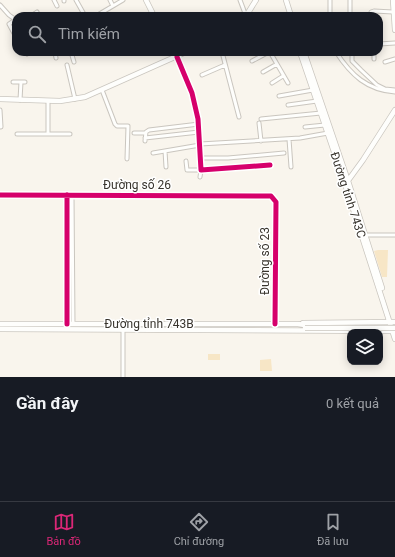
<!DOCTYPE html>
<html lang="vi">
<meta charset="utf-8">
<style>
body{margin:0;font-family:Roboto,sans-serif;background:#242831;color:#f1f3f6}
.controls{position:absolute;right:12px;bottom:12px;display:grid;overflow:hidden;border-radius:8px;box-shadow:0 2px 10px #0003}
.controls button{width:36px;height:36px;display:grid;place-items:center;padding:0;border:0;border-bottom:1px solid #363941;background:#171b24;color:#f1f3f6;font:20px sans-serif}
.list{margin:0;padding:0;list-style:none}
h2{display:flex;justify-content:space-between;align-items:center;height:52px;margin:0;padding:0 16px;font-size:17px}
h2 small{font-size:13px;font-weight:400;color:#9ea1a6}
.icon{flex:none;width:22px;height:22px;fill:none;stroke:currentColor;stroke-width:2;stroke-linecap:round;stroke-linejoin:round}
.map{position:relative;flex:none;width:395px;height:377px;overflow:hidden}
.search{position:absolute;background:#171b24;box-shadow:0 2px 10px #0003;left:12px;right:12px;top:12px;height:44px;display:flex;align-items:center;gap:10px;box-sizing:border-box;padding:0 14px;border-radius:12px;color:#9ea1a6;font-size:15px}
.sheet{height:124px;background:#171b24}
nav{display:flex;justify-content:space-around;align-items:center;box-sizing:border-box;height:56px;border-top:1px solid #363941;background:#171b24;font-size:11px;color:#9ea1a6}
nav a{display:grid;justify-items:center;gap:2px}
nav .on{color:#db2777}
.map>svg:first-child{display:block}
</style>
<div class="map">
<svg width="395" height="377" viewBox="0 0 395 377">
<rect width="100%" height="100%" fill="#f9f5ed"/>
<path fill="#f7e6c6" d="M378 250H388L387 277H382L374 251Z
M208 354H220V360H208Z
M271 359 272 371H260V360Z"/>
<g fill="none" stroke-linecap="round" stroke-linejoin="round">
<defs>
<path id="minor" d="M54 0 57 6
M64 0V1
M76 0 85 16
M110 0 113 6
M240 0 246 16
M330 0V16
M350 0V16
M0 5 9 15 16 20
M51 15 52 16
M31 16 37 12
M96 16 123 0
M371 16V12L374 11 393 12
M15 20 9 24 16 37
M379 44 395 43
M25 52 27 54
M55 52 56 58
M71 52 74 62
M222 52 239 117
M270 52 288 83
M336 52C351 75 367 90 395 92
M352 52V61L361 70 377 85 385 89 395 90
M374 52V59
M177 57 192 93 198 119 201 170 270 165
M252 61 269 52
M385 62 395 59
M67 65 75 99
M263 72 277 64
M202 75 225 65
M13 82H25
M272 83 283 76
M102 90 115 124 117 126H128L127 159
M279 96 313 90
M20 100 21 82
M288 105 317 101
M0 110 1 127
M261 119 321 113
M259 123 261 141
M305 127 325 125
M134 133H146
M17 134H48V101
M48 134H70
M145 138 199 132
M289 139 291 167
M145 141 146 132 149 130 199 124
M200 144 300 138 328 133
M165 151 166 167
M153 153 200 145
M200 158H228L284 153
M186 161 187 170H201L200 177
M0 195 271 196 276 202 275 324
M72 195 73 324
M365 235H395
M67 324V195
M123 377V330"/>
<path id="major" d="M146 0 154 16
M286 0 291 16
M393 0 395 30
M246 16 256 0
M300 52 345 184 395 339
M304 52 348 181 382 288
M0 99 60 101 85 97 186 52
M347 182 363 160 395 110
M303 323 395 322
M0 324H298L305 325
M0 329 395 331"/>
</defs>
<use href="#minor" stroke="#cac6bf" stroke-width="5"/>
<use href="#major" stroke="#cac6bf" stroke-width="6"/>
<use href="#minor" stroke="#fefefc" stroke-width="3"/>
<use href="#major" stroke="#fefefc" stroke-width="4.5"/>
<defs>
<path id="major-bridge" d="M305 328H395"/>
</defs>
<use href="#major-bridge" stroke="#cac6bf" stroke-width="6" stroke-linecap="butt"/>
<use href="#major-bridge" stroke="#fefefc" stroke-width="4.5"/>
<defs>
<path id="cycleway" d="M177 57 192 93 198 119 201 170 270 165
M0 195 271 196 276 202 275 324
M67 324V195"/>
</defs>
<use href="#cycleway" stroke="#fff" stroke-width="8"/>
<use href="#cycleway" stroke="#d6006c" stroke-width="5"/>
</g>
<g text-anchor="middle" stroke-width="3" stroke-linejoin="round" paint-order="stroke">
<g font-size="12" fill="#38342d" stroke="#fff">
<text x="137" y="189">Đường số 26</text>
<text transform="translate(348 195) rotate(72)" y="4">Đường tỉnh 743C</text>
<text transform="translate(265 261) rotate(-90)" y="4">Đường số 23</text>
<text x="149" y="328">Đường tỉnh 743B</text>
</g>
</g>
</svg>
<div class="controls">
<button><svg class="icon" aria-label="layers" viewBox="0 0 24 24"><path d="M12 4l9 5-9 5-9-5zM3 14l9 5 9-5"/></svg></button>
</div>
<div class="search"><svg class="icon" aria-label="search" viewBox="0 0 24 24"><circle cx="10" cy="10" r="6"/><path d="M15 15l6 6"/></svg>Tìm kiếm</div>
</div>
<section class="sheet">
<h2>Gần đây<small>0 kết quả</small></h2>
<ul class="list">
</ul>
</section>
<nav>
<a class="on"><svg class="icon" aria-label="map" viewBox="0 0 24 24"><path d="M3 6l6-2 6 2 6-2v14l-6 2-6-2-6 2zM9 4v14M15 6v14"/></svg>Bản đồ</a>
<a><svg class="icon" aria-label="directions" viewBox="0 0 24 24"><path d="M12 3l9 9-9 9-9-9zM9 14v-3h6M13 9l2 2-2 2"/></svg>Chỉ đường</a>
<a><svg class="icon" aria-label="saved" viewBox="0 0 24 24"><path d="M7 4h10v16l-5-4-5 4z"/></svg>Đã lưu</a>
</nav>
